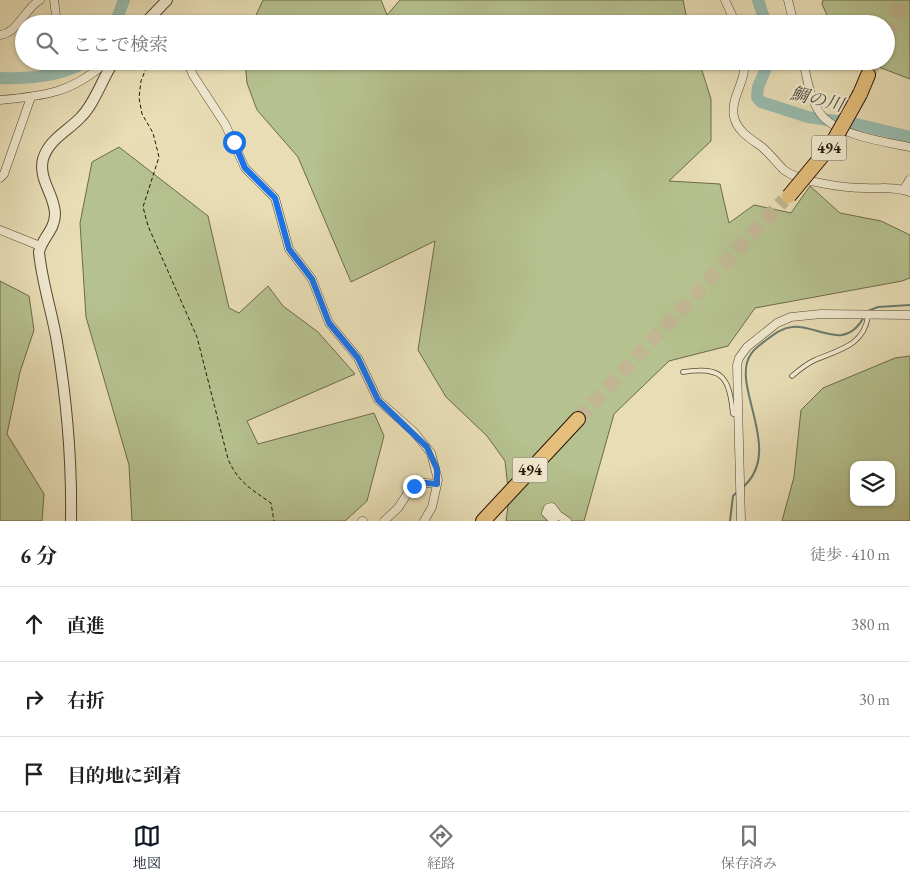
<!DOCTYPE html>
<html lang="ja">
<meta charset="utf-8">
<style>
body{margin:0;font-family:"EB Garamond","Noto Serif JP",serif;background:#f6f6f6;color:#202124}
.controls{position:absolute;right:15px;bottom:15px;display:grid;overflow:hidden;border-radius:10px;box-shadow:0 1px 4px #0004}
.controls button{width:45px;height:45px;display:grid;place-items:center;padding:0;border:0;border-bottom:1px solid #e0e0e0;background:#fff;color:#202124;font:25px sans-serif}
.stop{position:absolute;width:15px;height:15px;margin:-11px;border:4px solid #1a73e8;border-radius:50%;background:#fff}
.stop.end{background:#1a73e8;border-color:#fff;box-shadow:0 1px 5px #0008}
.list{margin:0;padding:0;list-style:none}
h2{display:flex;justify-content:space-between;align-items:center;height:65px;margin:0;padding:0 20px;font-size:21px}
h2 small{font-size:16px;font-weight:400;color:#757577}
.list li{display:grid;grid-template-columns:32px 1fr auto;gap:15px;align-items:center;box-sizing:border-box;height:75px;padding:0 20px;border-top:1px solid #e0e0e0}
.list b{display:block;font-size:19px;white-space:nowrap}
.list em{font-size:16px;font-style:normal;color:#757577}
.icon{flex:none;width:28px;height:28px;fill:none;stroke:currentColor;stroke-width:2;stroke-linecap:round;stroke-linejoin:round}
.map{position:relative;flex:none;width:910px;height:521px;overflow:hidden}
.search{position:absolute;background:#fff;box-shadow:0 1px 4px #0004;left:15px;right:15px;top:15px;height:55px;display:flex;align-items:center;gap:12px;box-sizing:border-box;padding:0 18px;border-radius:28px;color:#757577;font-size:19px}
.sheet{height:290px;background:#fff}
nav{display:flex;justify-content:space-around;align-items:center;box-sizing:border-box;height:70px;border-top:1px solid #e0e0e0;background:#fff;font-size:14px;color:#757577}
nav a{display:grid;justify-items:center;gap:2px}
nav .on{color:#111827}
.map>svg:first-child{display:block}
</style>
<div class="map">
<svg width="910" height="521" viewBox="0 0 910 521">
<rect width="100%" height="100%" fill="#e8ddb5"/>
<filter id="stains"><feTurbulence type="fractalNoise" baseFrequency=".004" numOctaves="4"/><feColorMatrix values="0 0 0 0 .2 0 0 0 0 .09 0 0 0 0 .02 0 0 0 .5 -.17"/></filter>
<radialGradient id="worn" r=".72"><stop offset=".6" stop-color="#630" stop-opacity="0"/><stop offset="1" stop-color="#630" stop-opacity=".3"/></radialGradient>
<path fill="#b5c18e" stroke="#6d6a4b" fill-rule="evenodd" d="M263 0H381L387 15 400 0H683L688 24H252Z
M823 0H910V79L863 61H886V24H831L822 4Z
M245 61H699L711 99V141L669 181 720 184 729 223 754 205 791 213 810 186 840 213 881 221 910 235V278L902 281 755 308 728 346 669 361 614 414 584 521H506L509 498 505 461 487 436 446 397 418 350 435 241 351 282 298 157 257 110 247 83Z
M119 147 208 216 229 308 239 313 268 286 283 306 318 332 355 374 247 421 258 444 374 413 384 436 367 501 345 521H132L129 465 86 317 80 223 92 162Z
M0 281 29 296 34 330 20 372 7 434 44 494 42 521H0Z
M910 356V521H782L794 477 801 410 823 388 895 358ZM854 465H891V502H854Z"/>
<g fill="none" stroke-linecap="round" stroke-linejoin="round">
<path stroke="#69796c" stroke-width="2" d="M868 311 878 307 910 305
M742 488C786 451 729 385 751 354 754 349 760 345 765 341 773 335 781 328 792 327 817 324 844 353 864 317
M730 521 733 496 738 491"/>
<path stroke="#97bcae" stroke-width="12" d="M758 0 766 24
M115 24 124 0
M769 61 758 87 757 97 761 102 808 117 856 124 910 137
M0 78C28 79 63 76 87 61"/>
<path stroke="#c1b592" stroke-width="14" stroke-dasharray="14 7" stroke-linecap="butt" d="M886 36 897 13 899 0
M868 75 875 61
M578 419 784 200"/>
<defs>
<path id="service" d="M683 372C723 366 729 377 733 414H737
M792 376C799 370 806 364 815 360 838 350 864 346 868 316"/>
<path id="minor" d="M54 0 57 24
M725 0 736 24
M788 0 794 24
M150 18 155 24
M0 35C18 33 25 8 40 0
M187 61 193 75 225 124 245 168 275 198 289 249 312 279 329 323 358 358 378 400 414 432 431 453 438 480 432 507 424 521
M744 61C747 81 730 97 734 117 737 131 751 139 762 147 770 154 776 162 783 169 797 182 846 188 865 188 880 189 896 186 910 192
M803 61C807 78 810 99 820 113 835 135 885 142 910 147
M0 100C44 96 73 93 107 61
M0 178 4 174 31 97
M904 189 910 179
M0 230 40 246
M362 521H363
M384 521 398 508 415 482 437 484
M554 521 546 513 548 508 552 507 558 515 567 521
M741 521 737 365 739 358 747 347 777 323 791 317 821 314 910 315"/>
<path id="tertiary" d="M144 24 167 0
M71 521C72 461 67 402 57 342 52 312 42 283 39 252 42 238 55 230 55 214 55 195 38 180 43 159 49 139 68 131 81 117 95 103 102 79 114 61"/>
<path id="trunk" d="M860 94 868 75
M483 521 578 419"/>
</defs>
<use href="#service" stroke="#564633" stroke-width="5.5"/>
<use href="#minor" stroke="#564633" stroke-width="9"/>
<use href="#tertiary" stroke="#564633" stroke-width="12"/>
<use href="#trunk" stroke="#251408" stroke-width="16"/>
<path stroke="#251408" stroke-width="1" stroke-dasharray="4 2.5" stroke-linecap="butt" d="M82 61 87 68
M149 61 141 81 139 98 142 114 153 133 159 157 143 207 148 226 197 337 228 459C238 482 251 489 271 503L274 521"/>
<use href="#service" stroke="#f0e9cf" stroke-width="4"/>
<use href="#minor" stroke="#f0e9cf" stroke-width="8"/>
<use href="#tertiary" stroke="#f0e9cf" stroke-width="10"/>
<use href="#trunk" stroke="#e4be7a" stroke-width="14"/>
<defs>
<path id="trunk-bridge" d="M789 196 832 144 860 94"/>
</defs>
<use href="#trunk-bridge" stroke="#251408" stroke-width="16" stroke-linecap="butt"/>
<use href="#trunk-bridge" stroke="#e4be7a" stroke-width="14"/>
</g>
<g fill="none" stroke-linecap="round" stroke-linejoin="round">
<path stroke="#1a73e8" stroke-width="6" d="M234 142 245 168 275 198 289 249 312 279 329 323 358 358 378 400 427 447 437 469V484L415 482 414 486"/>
</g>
<g text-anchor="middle" stroke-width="4" stroke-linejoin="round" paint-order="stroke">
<g fill="#f0e9cf" stroke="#625444" stroke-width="1">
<rect x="811.5" y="135.5" width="35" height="25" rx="4"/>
<rect x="512.5" y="457.5" width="35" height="25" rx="4"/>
</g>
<g font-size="15" font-weight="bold" fill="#251408">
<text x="829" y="153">494</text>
<text x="530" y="475">494</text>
</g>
<g font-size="18" font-style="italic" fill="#4d4f42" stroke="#f0e9cf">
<text transform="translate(817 99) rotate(14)" y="6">鯛の川</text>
</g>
</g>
<rect width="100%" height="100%" filter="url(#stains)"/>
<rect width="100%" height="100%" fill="url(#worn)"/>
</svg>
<div class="controls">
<button><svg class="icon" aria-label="layers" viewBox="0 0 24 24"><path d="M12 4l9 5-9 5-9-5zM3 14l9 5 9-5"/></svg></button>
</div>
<div class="stop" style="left:234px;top:142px"></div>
<div class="stop end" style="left:414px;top:486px"></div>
<div class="search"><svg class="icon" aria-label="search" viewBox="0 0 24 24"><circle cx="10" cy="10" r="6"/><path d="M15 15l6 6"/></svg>ここで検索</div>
</div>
<section class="sheet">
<h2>6 分<small>徒歩 · 410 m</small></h2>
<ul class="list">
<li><svg class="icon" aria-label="ahead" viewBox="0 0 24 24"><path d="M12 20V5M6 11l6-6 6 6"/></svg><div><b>直進</b></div><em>380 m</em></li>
<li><svg class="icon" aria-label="right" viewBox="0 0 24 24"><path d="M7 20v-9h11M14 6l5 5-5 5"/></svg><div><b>右折</b></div><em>30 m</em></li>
<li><svg class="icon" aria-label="arrive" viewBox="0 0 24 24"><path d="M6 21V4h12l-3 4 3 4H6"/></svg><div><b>目的地に到着</b></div></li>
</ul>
</section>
<nav>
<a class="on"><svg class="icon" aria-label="map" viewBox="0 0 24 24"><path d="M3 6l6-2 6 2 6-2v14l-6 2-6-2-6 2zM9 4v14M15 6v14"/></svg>地図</a>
<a><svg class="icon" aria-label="directions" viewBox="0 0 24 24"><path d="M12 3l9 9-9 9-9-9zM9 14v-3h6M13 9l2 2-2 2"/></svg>経路</a>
<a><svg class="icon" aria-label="saved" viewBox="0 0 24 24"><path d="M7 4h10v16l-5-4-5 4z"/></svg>保存済み</a>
</nav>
